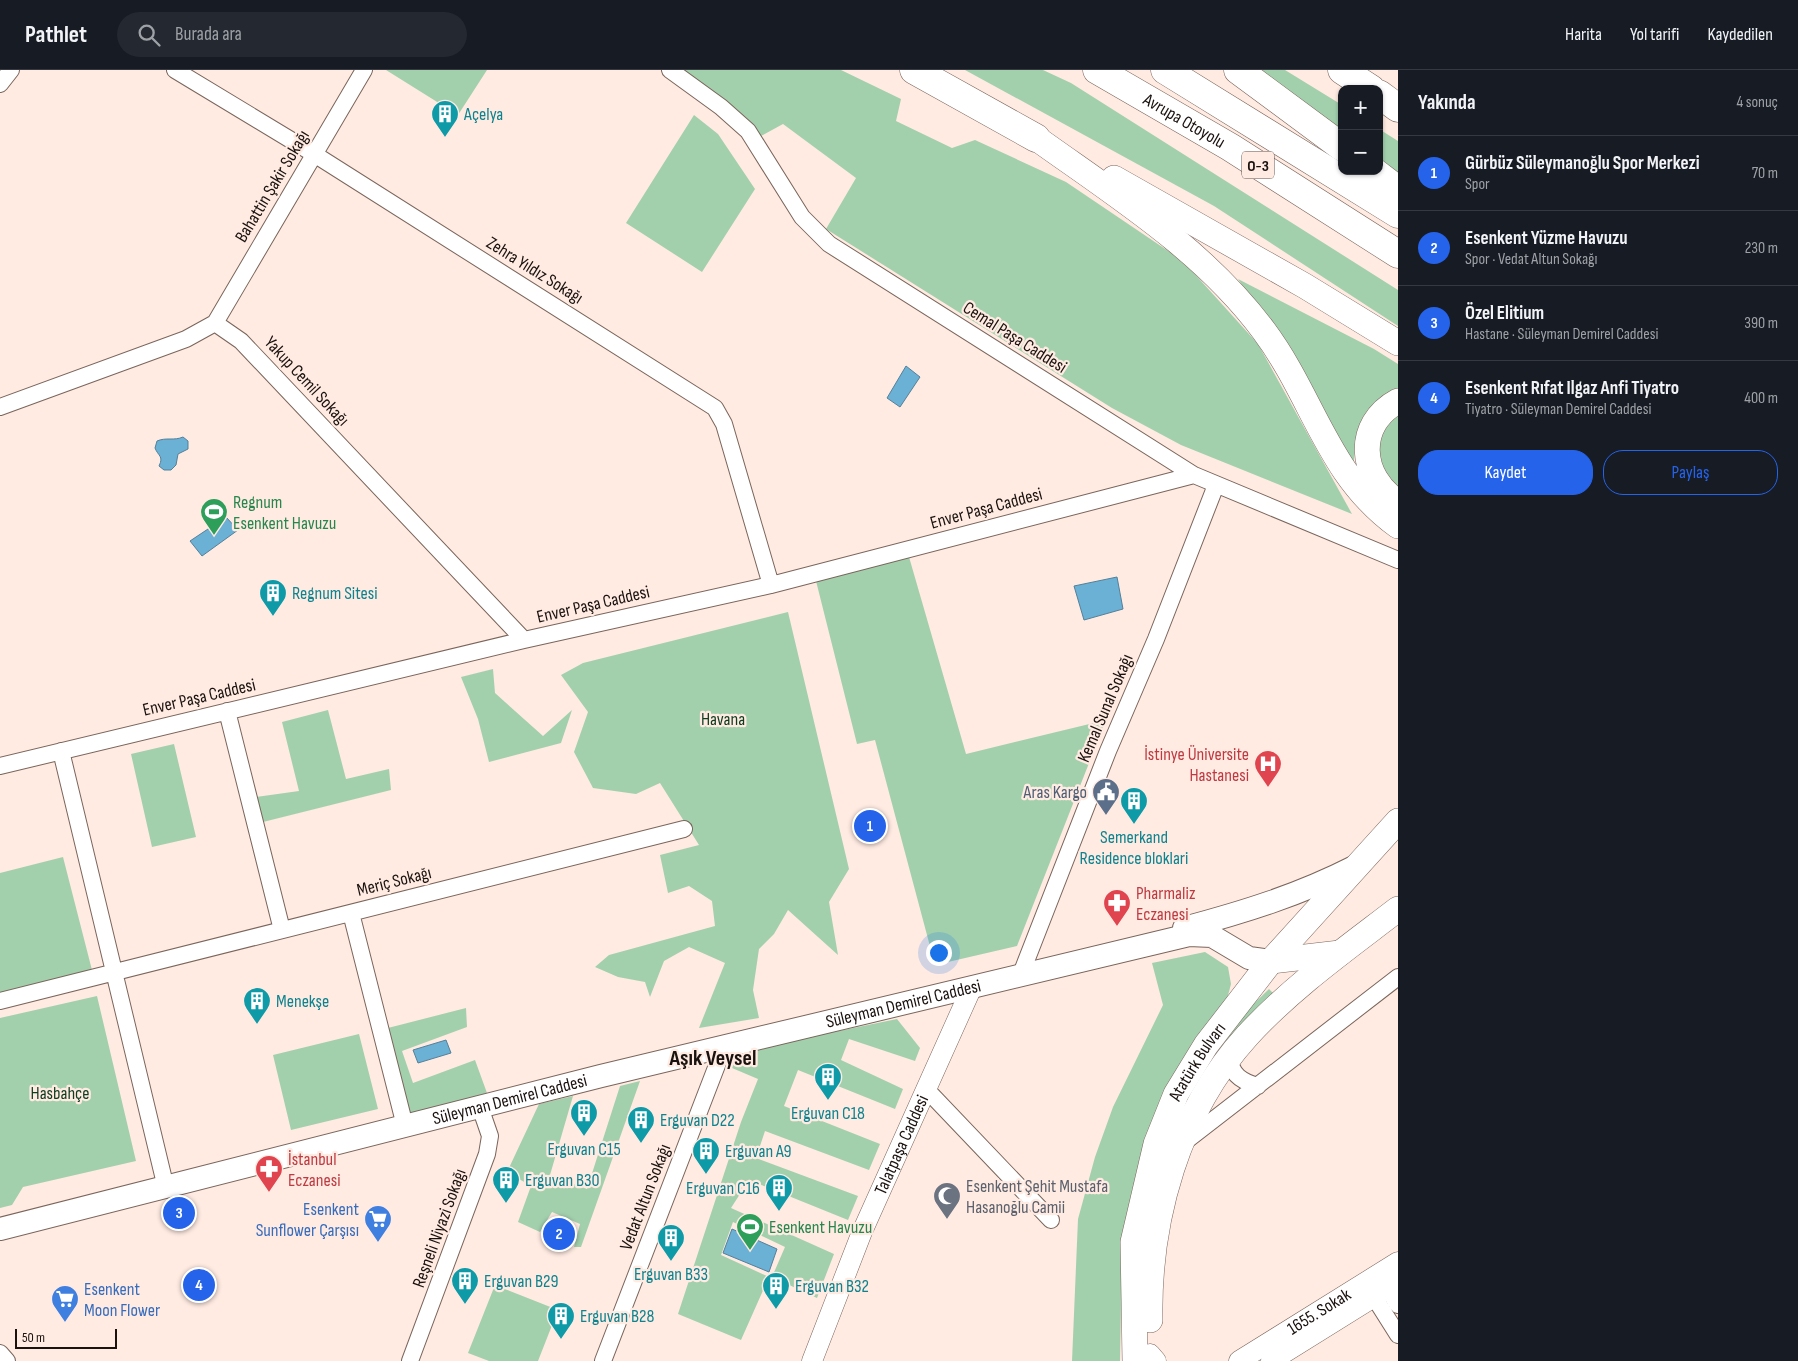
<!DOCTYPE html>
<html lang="tr">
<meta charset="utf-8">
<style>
body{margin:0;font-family:"Sofia Sans Condensed",sans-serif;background:#242831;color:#f1f3f6}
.controls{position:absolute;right:15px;top:15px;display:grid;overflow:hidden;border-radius:10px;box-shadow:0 1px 4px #0004}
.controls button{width:45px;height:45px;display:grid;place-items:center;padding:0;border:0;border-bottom:1px solid #363941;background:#171b24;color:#f1f3f6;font:25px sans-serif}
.scale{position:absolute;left:15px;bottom:12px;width:102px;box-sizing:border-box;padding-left:5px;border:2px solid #1a120f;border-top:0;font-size:14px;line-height:18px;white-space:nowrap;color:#1a120f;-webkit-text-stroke:4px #ffebe2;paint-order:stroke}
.you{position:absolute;left:938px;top:882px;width:18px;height:18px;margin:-12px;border:4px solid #fff;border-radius:50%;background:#1a73e8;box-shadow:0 0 0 8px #1a73e833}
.badge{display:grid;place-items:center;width:32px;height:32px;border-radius:50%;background:#2563eb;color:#fff;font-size:16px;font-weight:700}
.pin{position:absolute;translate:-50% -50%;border:2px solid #fff;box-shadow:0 1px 5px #0006}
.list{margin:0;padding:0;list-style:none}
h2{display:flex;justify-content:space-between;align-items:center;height:65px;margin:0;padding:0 20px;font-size:21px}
h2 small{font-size:16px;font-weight:400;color:#9ea1a6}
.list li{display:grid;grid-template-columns:32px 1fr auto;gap:15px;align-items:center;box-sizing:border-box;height:75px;padding:0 20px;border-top:1px solid #363941}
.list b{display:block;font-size:19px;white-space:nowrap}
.list p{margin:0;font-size:16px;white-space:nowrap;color:#9ea1a6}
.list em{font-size:16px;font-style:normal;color:#9ea1a6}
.actions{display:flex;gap:10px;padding:15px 20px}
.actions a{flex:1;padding:11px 0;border:1px solid #2563eb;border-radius:20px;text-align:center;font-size:18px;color:#2563eb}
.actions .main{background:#2563eb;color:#fff}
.icon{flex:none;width:28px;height:28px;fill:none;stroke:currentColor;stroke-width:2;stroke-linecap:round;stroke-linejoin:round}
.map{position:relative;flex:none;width:1398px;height:1291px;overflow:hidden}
header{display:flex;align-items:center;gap:30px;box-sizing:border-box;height:70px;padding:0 25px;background:#171b24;border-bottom:1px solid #363941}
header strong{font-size:24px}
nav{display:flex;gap:28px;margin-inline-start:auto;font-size:18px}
.search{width:350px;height:45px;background:#242831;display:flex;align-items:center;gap:12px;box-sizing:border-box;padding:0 18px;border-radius:28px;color:#9ea1a6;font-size:19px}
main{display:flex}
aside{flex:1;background:#171b24}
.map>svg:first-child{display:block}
</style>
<header>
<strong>Pathlet</strong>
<div class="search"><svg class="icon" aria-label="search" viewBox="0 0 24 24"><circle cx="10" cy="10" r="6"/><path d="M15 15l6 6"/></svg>Burada ara</div>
<nav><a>Harita</a><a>Yol tarifi</a><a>Kaydedilen</a></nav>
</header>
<main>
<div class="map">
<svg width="1398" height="1291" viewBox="0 0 1398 1291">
<rect width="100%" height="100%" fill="#ffebe2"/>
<path fill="#a2d0ad" d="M386 0H487L458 45Z
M682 0H841L901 29 896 51 952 78 975 70 1066 112 1183 191 1258 274 1352 444 1181 375 1112 338 826 159 856 108 783 54 761 66Z
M965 0H1043L1071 13 1398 220V256L1214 136Z
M1260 0H1285L1342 35V62Z
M694 45 718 64 755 119 702 202 626 153Z
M1379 59 1398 71V104L1379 90Z
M1238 209 1374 279 1398 294V318L1391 321C1368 347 1356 355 1354 391L1348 392 1268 253Z
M1398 342V421L1381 405 1376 369Z
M907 480 966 684 1106 650 1017 876 935 895 875 670 857 674 814 503Z
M788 542 849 799 829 832 838 885 788 840 774 864 759 879 753 920 759 948 699 958 725 893 689 877 664 891 650 927 645 912 618 907 595 897 609 885 715 856 712 831 689 816 668 823 660 785 699 775 660 713 636 724 593 718 574 682 588 642 561 605 583 593Z
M493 599 495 623 543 666 572 640 561 673 489 692 478 649 461 607Z
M328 640 346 709 389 699 391 720 263 752 256 727 299 721 282 652Z
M174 674 196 767 152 777 131 684Z
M63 787 93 904 0 927V803Z
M1205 882 1228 897 1231 914 1226 933 1122 1179 1120 1291H1072L1078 1149 1095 1087 1113 1037 1163 935 1152 893Z
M1269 919 1274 924 1161 1073 1171 1052 1234 953Z
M97 926 136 1091 23 1117 12 1135 0 1138V948Z
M466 938 467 957 402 981 413 1013 475 990 487 1023 407 1048 384 959Z
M897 949 920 978 915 991 849 969 841 990 903 1019 895 1039 798 1000 784 1036 880 1074 869 1100 765 1061 756 1088 858 1126 848 1150 749 1110 731 1138 834 1184 817 1228 772 1207 785 1177 733 1152 721 1185 769 1207 741 1270 678 1244 741 1052 758 1009 732 998 730 1000 736 982Z
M359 964 378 1039 291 1060 273 985Z
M640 1011 581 1177H574L580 1154 552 1142 540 1162 518 1152 531 1116 507 1102 539 1034 573 1026 550 1105 587 1119 620 1016Z
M495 1215 558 1240 538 1291H489L468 1283Z"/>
<path fill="#6bb0d5" stroke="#53819a" d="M906 296 920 307 900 337 887 328Z
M183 367 188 371V379L178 384 176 395 171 400H164L159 396C164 386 158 386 155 378L157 371C166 367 174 371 183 367Z
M226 447 238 460 202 486 190 471Z
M1117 507 1123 539 1084 550 1074 516Z
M446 970 451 983 418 993 413 980Z
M557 1150 570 1153 574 1163 571 1173 565 1177 548 1172 544 1166 546 1158Z
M732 1159 777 1179 769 1202 723 1183Z"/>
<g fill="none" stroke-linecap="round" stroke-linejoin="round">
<defs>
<path id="minor" d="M175 0 314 84 715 338 724 354 771 515
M670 0 721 37 748 61 802 147 829 174 1194 405 1398 490
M0 14 11 0
M215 253 241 271 524 570
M215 253 364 0
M0 337 186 269 215 253
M227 641 282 860
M61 681 166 1118
M0 696 524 570 771 515 1194 405
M351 843 405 1056
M1021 904 1108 681 1156 569 1216 415
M0 931 684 759
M1230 987C1230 1005 1243 1012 1258 1016
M926 1019 1051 1150
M1186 1071 1398 907
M1388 1219 1398 1235
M1374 1227 1398 1265
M0 1283 7 1291
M410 1291 487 1084 490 1066 480 1037
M603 1291 724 977"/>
<g id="tertiary">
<path d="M1150 1284 1156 1291"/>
<path id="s1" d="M812 1291 862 1162 972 917"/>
<path id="s2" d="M1239 1291 1398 1192"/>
<path d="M1271 1291 1398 1212"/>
</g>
<g id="secondary">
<path d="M1184 858C1244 842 1299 825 1354 797"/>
<path id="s3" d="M0 1159 601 1006 1189 865 1212 866 1249 888 1271 891"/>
</g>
<g id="primary">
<path d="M1036 68C1117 126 1204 180 1264 261 1314 328 1327 405 1398 456"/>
<path d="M1114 108 1305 216 1398 273"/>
<path d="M1398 331C1355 354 1359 407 1398 432"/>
<path d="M1271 891 1340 883"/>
<path d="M1150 1250C1148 1149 1178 1042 1247 966 1292 917 1346 879 1398 839"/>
<path id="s4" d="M1135 1291 1133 1172 1156 1074 1176 1024 1206 975 1271 891 1398 751"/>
</g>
<g id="motorway">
<path d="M914 0 1036 68"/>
<path id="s5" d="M1097 0 1230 77 1398 184"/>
<path d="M1165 0 1398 144"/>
<path d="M1238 0 1342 77"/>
<path d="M1342 0 1371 19"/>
<path d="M1379 24 1398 38"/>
<path d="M1373 101 1398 120"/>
</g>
</defs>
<use href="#minor" stroke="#7a655b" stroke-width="18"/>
<use href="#tertiary" stroke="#7a655b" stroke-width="21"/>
<use href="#secondary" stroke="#7a655b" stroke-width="24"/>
<use href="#primary" stroke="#7a655b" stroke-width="26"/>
<use href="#motorway" stroke="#7a655b" stroke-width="29"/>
<use href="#minor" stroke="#fff" stroke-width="16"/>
<use href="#tertiary" stroke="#fff" stroke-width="20"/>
<use href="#secondary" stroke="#fff" stroke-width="22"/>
<use href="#primary" stroke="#fff" stroke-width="25"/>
<use href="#motorway" stroke="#fff" stroke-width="28"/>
</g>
<defs>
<symbol id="building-pin" viewBox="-11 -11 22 30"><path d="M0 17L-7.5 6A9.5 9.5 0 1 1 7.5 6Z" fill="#0f9aa8" stroke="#ffebe2"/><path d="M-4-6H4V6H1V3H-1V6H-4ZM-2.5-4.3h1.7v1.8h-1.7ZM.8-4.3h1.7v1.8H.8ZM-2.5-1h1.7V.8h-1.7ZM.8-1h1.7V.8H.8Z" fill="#fff"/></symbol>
<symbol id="stadium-pin" viewBox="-11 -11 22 30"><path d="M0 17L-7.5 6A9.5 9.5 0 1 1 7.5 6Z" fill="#2e9e5b" stroke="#ffebe2"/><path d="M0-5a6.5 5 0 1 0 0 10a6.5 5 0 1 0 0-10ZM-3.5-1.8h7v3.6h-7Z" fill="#fff"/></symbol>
<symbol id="hospital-pin" viewBox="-11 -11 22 30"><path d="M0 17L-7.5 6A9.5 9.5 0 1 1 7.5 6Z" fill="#e0444e" stroke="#ffebe2"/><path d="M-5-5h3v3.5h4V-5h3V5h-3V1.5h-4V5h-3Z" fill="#fff"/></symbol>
<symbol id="civic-pin" viewBox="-11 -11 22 30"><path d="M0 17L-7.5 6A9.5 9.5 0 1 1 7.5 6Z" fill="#5c6f8a" stroke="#ffebe2"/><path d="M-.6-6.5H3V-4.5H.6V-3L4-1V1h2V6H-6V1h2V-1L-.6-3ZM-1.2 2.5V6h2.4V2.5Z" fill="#fff"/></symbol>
<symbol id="pharmacy-pin" viewBox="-11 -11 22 30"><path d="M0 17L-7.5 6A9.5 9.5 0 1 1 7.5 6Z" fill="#e0444e" stroke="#ffebe2"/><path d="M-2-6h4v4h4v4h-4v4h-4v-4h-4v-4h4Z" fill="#fff"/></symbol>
<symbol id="mosque-pin" viewBox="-11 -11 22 30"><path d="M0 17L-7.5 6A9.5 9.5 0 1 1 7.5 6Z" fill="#6b7280" stroke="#ffebe2"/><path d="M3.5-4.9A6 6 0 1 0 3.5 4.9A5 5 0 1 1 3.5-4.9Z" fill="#fff"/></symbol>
<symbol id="supermarket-pin" viewBox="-11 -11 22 30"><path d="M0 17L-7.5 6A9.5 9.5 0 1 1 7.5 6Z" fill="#3f7fe0" stroke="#ffebe2"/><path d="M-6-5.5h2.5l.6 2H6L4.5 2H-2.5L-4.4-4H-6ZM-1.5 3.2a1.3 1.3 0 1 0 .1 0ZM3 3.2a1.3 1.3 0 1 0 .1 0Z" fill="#fff"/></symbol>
</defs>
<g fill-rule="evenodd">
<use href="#building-pin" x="429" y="28" width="32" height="43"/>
<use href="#stadium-pin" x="198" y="426" width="32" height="43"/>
<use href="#building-pin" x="257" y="507" width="32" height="43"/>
<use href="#hospital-pin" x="1252" y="678" width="32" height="43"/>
<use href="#civic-pin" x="1090" y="706" width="32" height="43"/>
<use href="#building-pin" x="1118" y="715" width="32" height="43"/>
<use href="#pharmacy-pin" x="1101" y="817" width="32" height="43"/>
<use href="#building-pin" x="241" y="915" width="32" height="43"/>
<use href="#building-pin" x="812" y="991" width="32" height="43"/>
<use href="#building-pin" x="568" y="1027" width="32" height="43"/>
<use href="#building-pin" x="625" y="1034" width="32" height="43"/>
<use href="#building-pin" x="690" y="1065" width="32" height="43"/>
<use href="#pharmacy-pin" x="253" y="1083" width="32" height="43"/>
<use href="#building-pin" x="490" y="1094" width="32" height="43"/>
<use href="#building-pin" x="763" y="1102" width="32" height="43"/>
<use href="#mosque-pin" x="931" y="1110" width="32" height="43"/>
<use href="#supermarket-pin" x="362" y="1133" width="32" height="43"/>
<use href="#stadium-pin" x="734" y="1141" width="32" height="43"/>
<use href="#building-pin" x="655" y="1152" width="32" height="43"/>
<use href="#building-pin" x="449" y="1195" width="32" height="43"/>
<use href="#building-pin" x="760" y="1200" width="32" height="43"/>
<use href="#supermarket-pin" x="49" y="1213" width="32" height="43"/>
<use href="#building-pin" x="545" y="1230" width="32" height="43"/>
</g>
<g text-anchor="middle" stroke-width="4.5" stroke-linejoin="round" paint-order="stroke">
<rect fill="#ffebe2" stroke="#5f534e" stroke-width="1" x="1242" y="81.5" width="32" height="27" rx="4"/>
<g font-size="16" font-weight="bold" fill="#1a120f">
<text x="1258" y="101">O-3</text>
</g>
<g font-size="18" fill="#0d838f" stroke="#ffebe2" text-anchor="start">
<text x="464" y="50">Açelya</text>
<text x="292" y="529">Regnum Sitesi</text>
<text x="1134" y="773" text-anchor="middle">Semerkand<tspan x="1134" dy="21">Residence bloklari</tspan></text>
<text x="276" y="937">Menekşe</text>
<text x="828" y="1049" text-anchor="middle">Erguvan C18</text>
<text x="660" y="1056">Erguvan D22</text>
<text x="584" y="1085" text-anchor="middle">Erguvan C15</text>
<text x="725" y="1087">Erguvan A9</text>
<text x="525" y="1116">Erguvan B30</text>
<text x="760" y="1124" text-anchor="end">Erguvan C16</text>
<text x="671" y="1210" text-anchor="middle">Erguvan B33</text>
<text x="484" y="1217">Erguvan B29</text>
<text x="795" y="1222">Erguvan B32</text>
<text x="580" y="1252">Erguvan B28</text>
</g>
<g font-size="18" fill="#1a120f" stroke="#ffebe2">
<text dy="6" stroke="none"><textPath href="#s5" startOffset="101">Avrupa Otoyolu</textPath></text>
<text transform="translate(272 116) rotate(-59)" y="6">Bahattin Şakir Sokağı</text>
<text transform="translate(535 200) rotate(32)" y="6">Zehra Yıldız Sokağı</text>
<text transform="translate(1015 267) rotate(32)" y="6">Cemal Paşa Caddesi</text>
<text transform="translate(307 311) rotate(47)" y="6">Yakup Cemil Sokağı</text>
<text transform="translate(986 438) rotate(-15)" y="6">Enver Paşa Caddesi</text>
<text transform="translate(593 534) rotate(-13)" y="6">Enver Paşa Caddesi</text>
<text transform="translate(199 627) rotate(-13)" y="6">Enver Paşa Caddesi</text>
<text transform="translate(1105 638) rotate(-67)" y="6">Kemal Sunal Sokağı</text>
<text transform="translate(394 811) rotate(-14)" y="6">Meriç Sokağı</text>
<text dy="6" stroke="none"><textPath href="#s3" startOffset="931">Süleyman Demirel Caddesi</textPath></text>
<text dy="6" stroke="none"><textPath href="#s4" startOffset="312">Atatürk Bulvarı</textPath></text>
<text dy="6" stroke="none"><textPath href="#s3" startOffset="526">Süleyman Demirel Caddesi</textPath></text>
<text dy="6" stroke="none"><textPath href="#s1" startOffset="234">Talatpaşa Caddesi</textPath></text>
<text transform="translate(645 1127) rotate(-69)" y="6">Vedat Altun Sokağı</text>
<text transform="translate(439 1158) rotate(-70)" y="6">Reşneli Niyazi Sokağı</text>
<text dy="6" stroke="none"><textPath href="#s2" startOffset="94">1655. Sokak</textPath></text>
</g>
<g font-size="18" fill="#27864d" stroke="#ffebe2" text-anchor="start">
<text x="233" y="438">Regnum<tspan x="233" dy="21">Esenkent Havuzu</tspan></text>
<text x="769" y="1163">Esenkent Havuzu</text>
</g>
<g font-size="18" fill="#0e3c1f" stroke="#ffebe2">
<text x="723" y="655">Havana</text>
<text x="60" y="1029">Hasbahçe</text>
</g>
<g font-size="18" fill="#be3a42" stroke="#ffebe2" text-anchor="start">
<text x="1249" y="690" text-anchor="end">İstinye Üniversite<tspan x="1249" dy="21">Hastanesi</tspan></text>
<text x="1136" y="829">Pharmaliz<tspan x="1136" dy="21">Eczanesi</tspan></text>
<text x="288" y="1095">İstanbul<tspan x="288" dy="21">Eczanesi</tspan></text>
</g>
<g font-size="18" fill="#4e5e75" stroke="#ffebe2" text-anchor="end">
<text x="1087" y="728">Aras Kargo</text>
</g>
<g font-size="18" fill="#5b616d" stroke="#ffebe2" text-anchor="start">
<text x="966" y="1122">Esenkent Şehit Mustafa<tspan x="966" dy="21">Hasanoğlu Camii</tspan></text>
</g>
<g font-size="18" fill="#366cbe" stroke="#ffebe2" text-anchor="end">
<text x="359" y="1145">Esenkent<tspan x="359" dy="21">Sunflower Çarşısı</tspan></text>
<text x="84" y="1225" text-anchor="start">Esenkent<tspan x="84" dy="21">Moon Flower</tspan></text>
</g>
<g font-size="22" font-weight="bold" fill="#1a120f" stroke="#ffebe2">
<text x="713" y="995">Aşık Veysel</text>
</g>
</g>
</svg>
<div class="controls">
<button>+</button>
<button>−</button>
</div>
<div class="scale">50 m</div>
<div class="you"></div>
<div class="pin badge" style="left:870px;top:756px">1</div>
<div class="pin badge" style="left:559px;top:1164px">2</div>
<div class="pin badge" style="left:179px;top:1143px">3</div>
<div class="pin badge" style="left:199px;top:1215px">4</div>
</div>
<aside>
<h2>Yakında<small>4 sonuç</small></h2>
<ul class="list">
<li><span class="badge">1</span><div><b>Gürbüz Süleymanoğlu Spor Merkezi</b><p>Spor</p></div><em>70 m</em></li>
<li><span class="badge">2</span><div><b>Esenkent Yüzme Havuzu</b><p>Spor · Vedat Altun Sokağı</p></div><em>230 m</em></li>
<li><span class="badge">3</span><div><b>Özel Elitium</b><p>Hastane · Süleyman Demirel Caddesi</p></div><em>390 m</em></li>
<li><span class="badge">4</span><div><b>Esenkent Rıfat Ilgaz Anfi Tiyatro</b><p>Tiyatro · Süleyman Demirel Caddesi</p></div><em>400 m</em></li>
</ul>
<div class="actions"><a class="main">Kaydet</a><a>Paylaş</a></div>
</aside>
</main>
